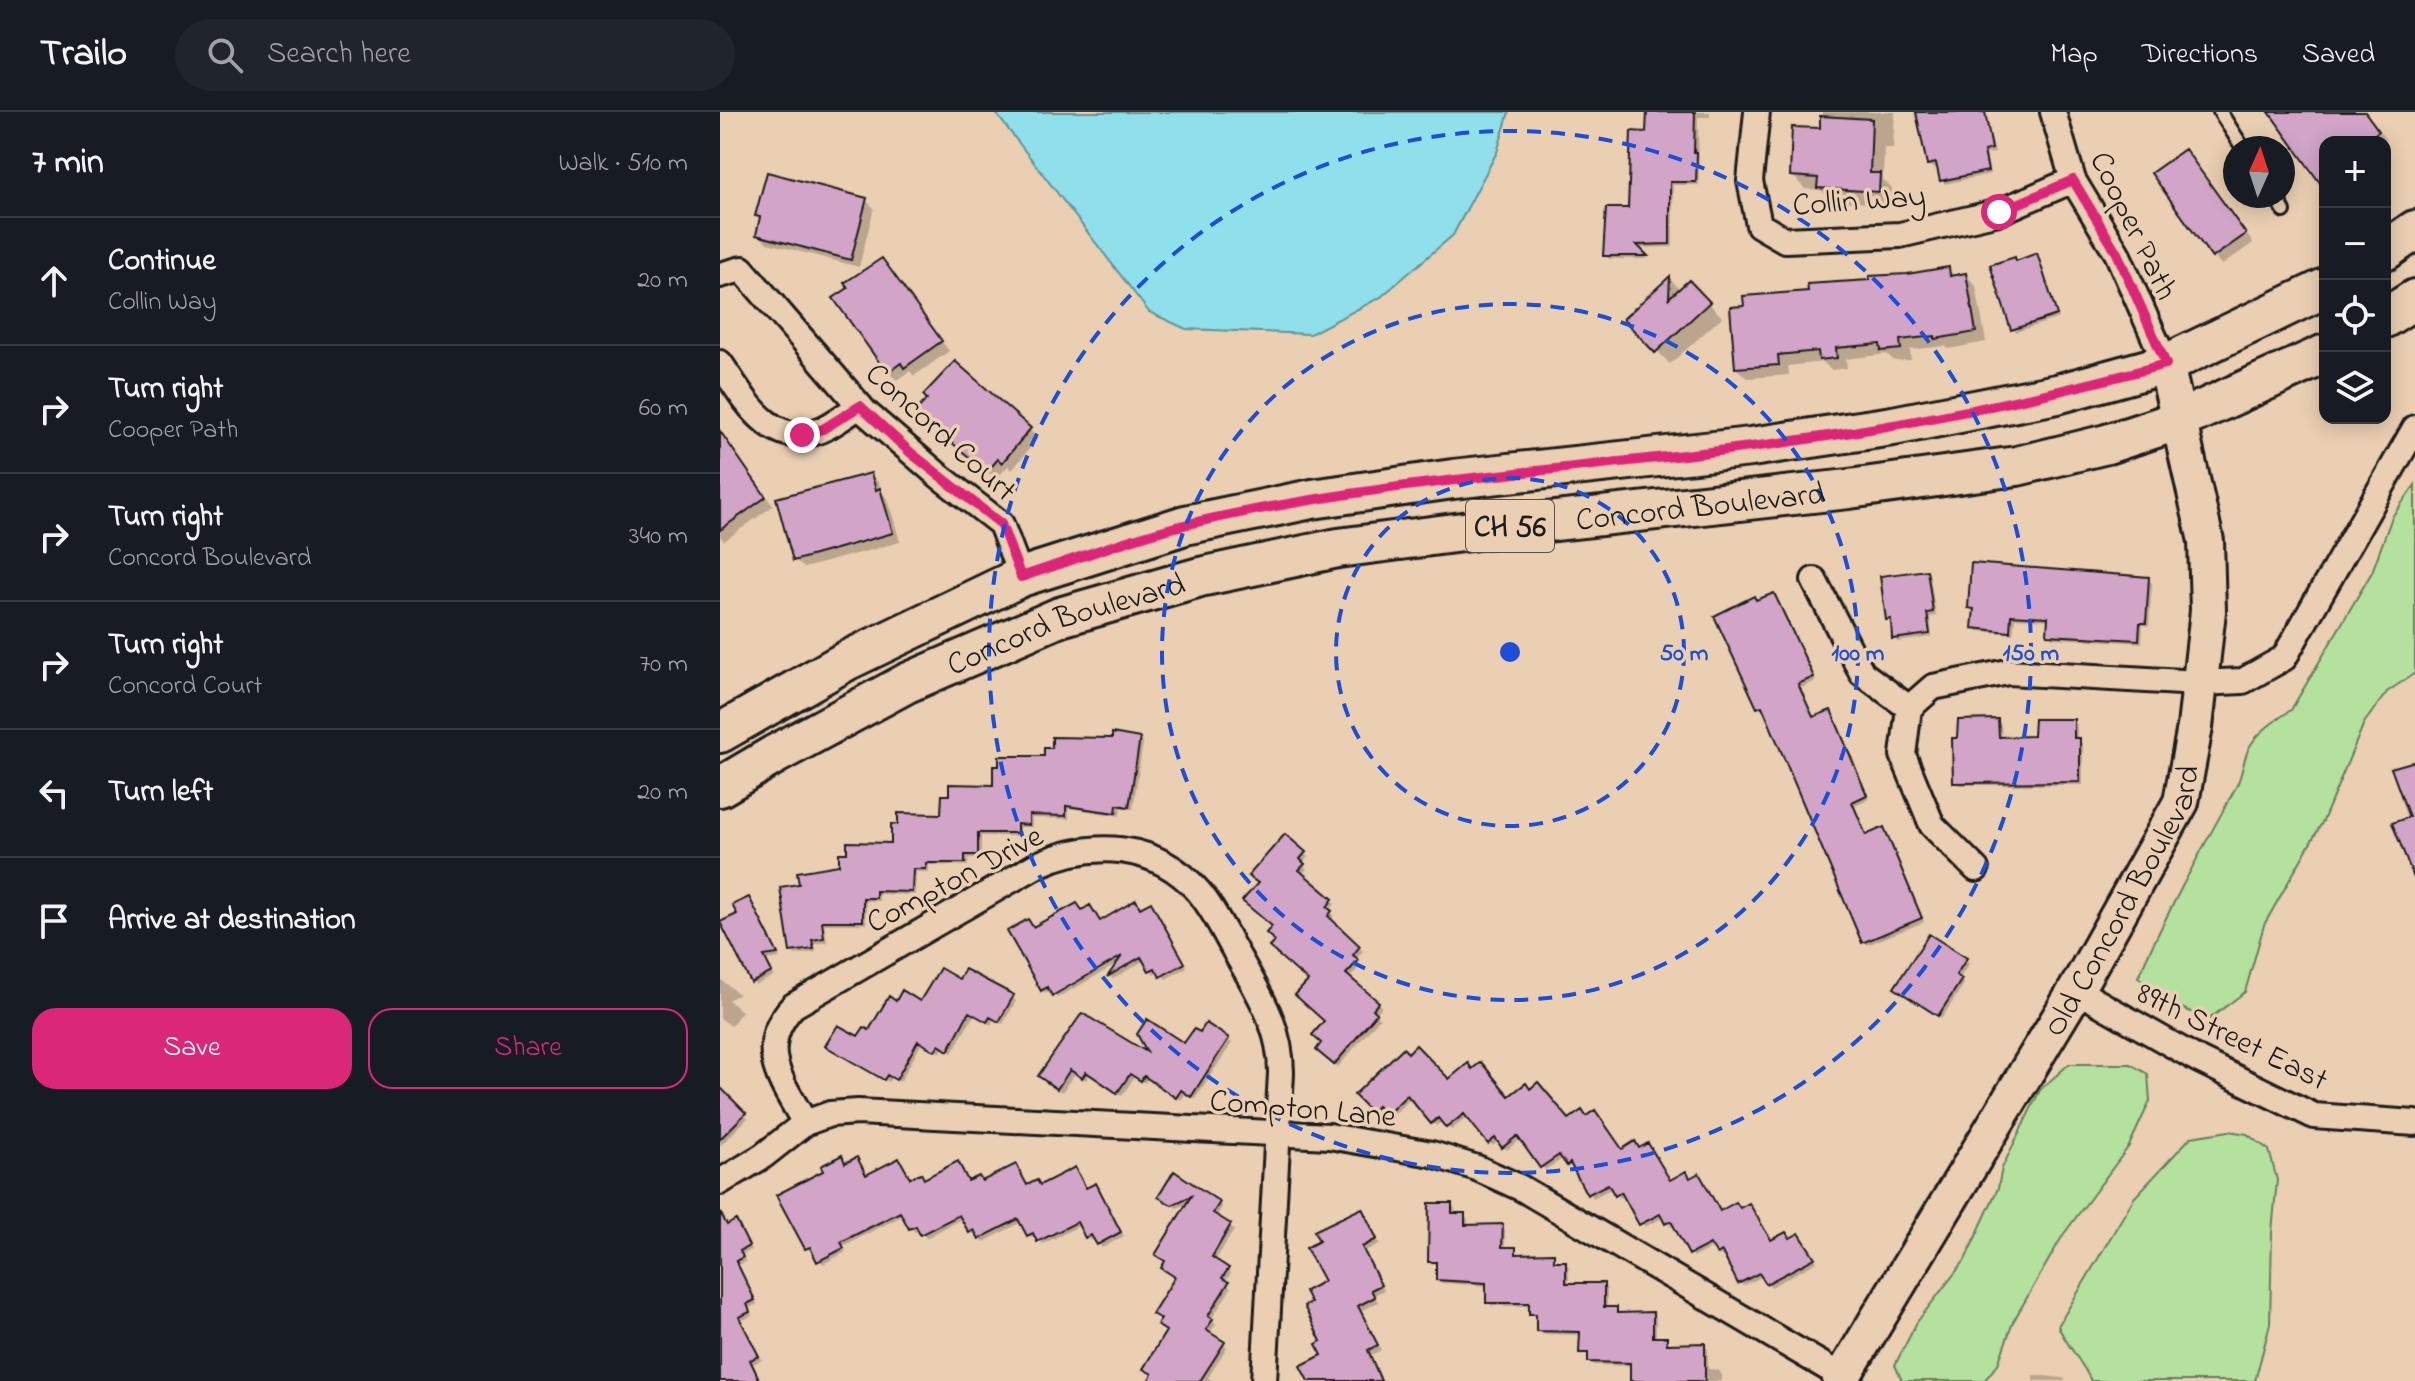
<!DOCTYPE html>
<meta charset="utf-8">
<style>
body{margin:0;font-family:"Indie Flower",sans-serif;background:#20242c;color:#f1f3f6}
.controls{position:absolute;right:24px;top:24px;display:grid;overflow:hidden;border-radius:16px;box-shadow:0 4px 20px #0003}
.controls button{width:72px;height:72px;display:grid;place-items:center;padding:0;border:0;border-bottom:2px solid #363941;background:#171b24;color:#f1f3f6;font:40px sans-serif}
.compass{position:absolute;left:1503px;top:24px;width:72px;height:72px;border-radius:50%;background:#171b24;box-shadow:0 4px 20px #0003;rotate:3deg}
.stop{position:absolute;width:24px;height:24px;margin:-18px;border:6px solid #db2777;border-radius:50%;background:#fff}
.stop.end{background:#db2777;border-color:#fff;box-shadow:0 2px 8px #0008}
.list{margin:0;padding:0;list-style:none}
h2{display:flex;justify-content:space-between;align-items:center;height:104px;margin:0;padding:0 32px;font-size:34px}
h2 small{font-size:26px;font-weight:400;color:#9ea1a6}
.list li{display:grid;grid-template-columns:52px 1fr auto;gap:24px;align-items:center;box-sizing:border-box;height:128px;padding:0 32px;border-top:2px solid #363941}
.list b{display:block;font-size:30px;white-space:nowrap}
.list p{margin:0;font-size:26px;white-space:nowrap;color:#9ea1a6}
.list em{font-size:26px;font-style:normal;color:#9ea1a6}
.actions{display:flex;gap:16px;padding:24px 32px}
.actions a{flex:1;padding:18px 0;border:2px solid #db2777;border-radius:24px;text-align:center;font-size:28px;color:#db2777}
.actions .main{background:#db2777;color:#fff}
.icon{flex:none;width:44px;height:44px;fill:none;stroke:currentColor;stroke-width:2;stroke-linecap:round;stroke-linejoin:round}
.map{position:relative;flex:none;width:1695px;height:1269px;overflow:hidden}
header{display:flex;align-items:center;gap:48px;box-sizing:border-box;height:112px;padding:0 40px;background:#171b24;border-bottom:2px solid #363941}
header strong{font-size:38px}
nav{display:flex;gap:44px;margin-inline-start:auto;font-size:28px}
.search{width:560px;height:72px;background:#20242c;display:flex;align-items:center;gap:20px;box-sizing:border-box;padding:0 28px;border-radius:44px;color:#9ea1a6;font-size:30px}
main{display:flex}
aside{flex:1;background:#171b24}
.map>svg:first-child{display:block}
</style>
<header>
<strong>Trailo</strong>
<div class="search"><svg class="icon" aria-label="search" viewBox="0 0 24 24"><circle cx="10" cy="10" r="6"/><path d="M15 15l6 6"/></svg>Search here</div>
<nav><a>Map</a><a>Directions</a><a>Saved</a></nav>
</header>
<main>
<aside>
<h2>7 min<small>Walk · 510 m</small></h2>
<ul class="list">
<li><svg class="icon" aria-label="ahead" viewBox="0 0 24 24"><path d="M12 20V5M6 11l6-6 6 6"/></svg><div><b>Continue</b><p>Collin Way</p></div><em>20 m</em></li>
<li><svg class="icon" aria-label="right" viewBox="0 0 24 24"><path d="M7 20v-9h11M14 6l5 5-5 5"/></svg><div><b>Turn right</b><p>Cooper Path</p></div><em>60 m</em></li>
<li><svg class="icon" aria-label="right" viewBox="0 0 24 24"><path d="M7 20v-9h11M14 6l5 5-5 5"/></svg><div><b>Turn right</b><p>Concord Boulevard</p></div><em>340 m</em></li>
<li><svg class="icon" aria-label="right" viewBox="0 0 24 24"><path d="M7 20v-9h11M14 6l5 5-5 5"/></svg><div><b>Turn right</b><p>Concord Court</p></div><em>70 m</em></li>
<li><svg class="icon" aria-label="left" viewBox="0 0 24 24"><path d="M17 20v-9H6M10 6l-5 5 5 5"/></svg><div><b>Turn left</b></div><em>20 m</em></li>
<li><svg class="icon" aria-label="arrive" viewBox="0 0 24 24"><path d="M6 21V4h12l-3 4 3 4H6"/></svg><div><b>Arrive at destination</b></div></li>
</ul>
<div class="actions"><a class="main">Save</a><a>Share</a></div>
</aside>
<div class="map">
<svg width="1695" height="1269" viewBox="0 0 1695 1269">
<rect width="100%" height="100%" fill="#eacfb2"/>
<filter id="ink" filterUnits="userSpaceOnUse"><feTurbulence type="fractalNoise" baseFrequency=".0125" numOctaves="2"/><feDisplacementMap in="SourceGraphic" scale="16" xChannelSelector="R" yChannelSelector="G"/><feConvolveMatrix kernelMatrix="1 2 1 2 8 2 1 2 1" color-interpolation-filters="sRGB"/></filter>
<g filter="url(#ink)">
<path fill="#b4e19e" stroke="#687e5d" stroke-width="2" d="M1695 373V561L1667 580 1644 611 1603 709 1544 813 1525 880 1489 907 1454 893 1418 865C1447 800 1482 737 1516 675 1523 662 1523 646 1530 634 1539 619 1556 608 1571 598L1652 460 1672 405Z
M1349 952H1410L1428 962 1430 989 1409 1034 1343 1123 1293 1210 1278 1252 1264 1269H1182L1175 1253 1197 1210 1245 1148 1278 1076 1282 1056 1320 978Z
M1509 1019 1527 1022 1549 1038 1557 1068 1552 1120 1550 1212 1535 1269H1371C1362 1249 1347 1234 1338 1214L1414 1086 1471 1025Z"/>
<path fill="#90e0eb" stroke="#629298" stroke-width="2" d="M275 0H789L777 40 733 123 661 185 590 222 466 217 429 200Z"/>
<path fill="#0003" d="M928 0H990V5H978L979 73H953V135L917 136 928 147H889L885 143 910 98 928 22Z
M1102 0H1175L1173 36H1164L1163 67 1172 76 1171 92 1113 89 1101 78 1085 77 1072 63 1102 18Z
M1194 0H1265L1275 41 1266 42 1270 62 1225 72 1222 68 1219 55 1212 56 1208 52Z
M1564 0H1646L1666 28 1605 30V72Z
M1465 39 1533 131 1502 153 1493 144Z
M1665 43 1671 52 1665 56Z
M146 88 154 96 139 155 47 131 38 122 42 108 37 103Z
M1316 144 1320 147 1339 206 1296 220 1292 217 1297 150Z
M161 148 229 239 194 264 190 259 177 268 168 260 131 177Z
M1228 157 1236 165 1246 163 1256 174 1266 230 1228 237 1225 234 1190 238 1191 248 1174 249 1167 242 1126 247 1127 256 1111 258 1103 250 1068 254 1069 263 1027 266 1016 256 1090 181Z
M950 167 961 178 969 171 1002 205 950 252 906 207Z
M235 252 318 326 292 358 288 354 276 367 206 308Z
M0 320 53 394 4 429 0 424Z
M151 363 159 371 162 381 168 387 180 430 84 456 75 448Z
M1206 460 1210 464 1216 504 1210 505 1212 525 1177 530 1168 507Z
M1428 467 1432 471 1429 514 1423 513 1422 531 1333 526 1329 522 1330 508 1295 506 1293 522 1258 519 1254 516 1255 499 1250 495Z
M1053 483 1096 569 1081 576 1094 607 1110 600 1114 604 1149 687 1134 694 1147 724 1164 718 1168 721 1204 810 1147 833 1046 597 1043 599 1039 595 1037 490Z
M1277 609 1281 613 1282 627 1315 626 1353 609 1357 613V628L1363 632V673H1239L1235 670Z
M419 627 423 631 413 697 401 696 400 704 349 696V707L312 706V715H299L300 724H261V746H248V754L209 753V760H196L195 783 159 782V789H146V812H104L107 830 95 832 96 840 76 843 72 840 81 773 173 733 326 646Z
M1695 651V752L1687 707 1681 688 1684 687Z
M565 725 588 745 582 752 587 757 581 763 615 792 609 799 614 804 610 809 643 839 635 848 641 853 629 867 662 895 655 902 660 906 618 955 598 937 604 931 607 909 591 869 557 829 540 772Z
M28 787 60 846 46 848 54 864 36 873 32 870 20 803Z
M416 791 421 798 434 796 467 855 446 867 439 859 434 862 425 848 393 867 390 865 399 851 337 886 331 878 326 881 322 878 314 817 370 795 381 810Z
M1245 848 1249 852 1239 867 1244 872 1222 906 1180 879Z
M0 867 19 882 8 888 22 899 11 914 0 906Z
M240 869 292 885 296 889 283 912 274 907 271 913 254 903 232 941 223 936 220 941 202 931 180 970 171 965 169 970 111 937 150 921 177 891H201Z
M362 904 433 946 464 934 480 923 486 914 512 931 475 987 466 981 461 988 428 966 425 971 415 964 402 984 370 962 366 968 355 961 342 980 324 967Z
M729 970 790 987 849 1009 951 1070 982 1068 1001 1101 1029 1094 1051 1130 1082 1127 1097 1150 1051 1175 1043 1164 1023 1174 1005 1143 1002 1145 994 1135 974 1145 955 1113 951 1115 944 1105 925 1115 905 1083 900 1086 893 1076 873 1086 854 1054 852 1056 844 1046 825 1058 802 1026 787 1038 779 1029 773 1034 749 1004 731 1018 723 1009 716 1014 691 986 671 1005 662 996 656 1002 636 983Z
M5 983 28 1006 0 1034V987Z
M121 1046 127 1053 147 1065 179 1048 191 1068 205 1069 238 1051 249 1071H263L296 1055 308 1075 367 1078 375 1073 404 1124 382 1136 375 1126 371 1128 367 1125 361 1113 323 1132 317 1124 312 1126 300 1111 264 1130 258 1121 254 1123 250 1120 243 1106 206 1126 200 1117 195 1120 191 1116 184 1103 123 1134 126 1140 103 1152 94 1138H88L99 1132 106 1060Z
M454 1061 499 1092 502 1095 496 1105 514 1118 495 1149 511 1161 505 1170 511 1176 491 1208 496 1212 489 1222 507 1235 488 1266 493 1269H432L448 1219 470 1090 457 1096 444 1088Z
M732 1093 735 1096V1103H744L748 1107V1115L782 1114 785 1118V1137H795L799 1144 833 1143 837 1151H846L849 1155V1173H883L887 1177V1197H896L900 1201 933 1202 936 1205V1227H946L950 1233H984L988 1237V1257L998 1258 1001 1261V1269H913L912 1254 874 1253 870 1250V1244L862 1240V1223L822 1222 818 1219V1205L811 1201V1194H772L768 1190V1174L722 1171 718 1167V1153L710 1150Z
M642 1098 660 1132 645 1139 664 1178 654 1183 658 1190 641 1199 661 1238 651 1243 662 1269H590L605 1244 607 1170 602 1130Z
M16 1111 31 1138 22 1143 26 1150 18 1153 37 1192 29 1196 32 1204 21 1209 42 1248 33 1252 41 1269H0V1119Z
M1313 1263 1343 1266 1346 1269H1313Z"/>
<path fill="#d2a5c8" stroke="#1c1c1c" stroke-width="2" d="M927 0H975L974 41H977L976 70H950V132L917 133 928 144H883L886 96H908L911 19 926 20Z
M1196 0H1265L1272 37 1264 39 1268 59 1220 69 1216 51 1207 53Z
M1549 0H1645L1659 19 1643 30H1605V78Z
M1100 4 1152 7 1150 61H1160L1159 80 1097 76 1098 66 1070 64 1072 15 1100 16Z
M1465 37 1526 122 1492 146 1431 61Z
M47 60 147 86 131 148 36 123 40 105 35 104Z
M1317 141 1337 203 1291 218 1270 153 1295 145 1296 149Z
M162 146 222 229 184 256 181 251 167 261 113 186 128 176 124 171Z
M1229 155 1230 164 1246 161 1256 220 1215 227V224L1180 228 1181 237 1161 239 1160 232 1116 236 1117 246 1099 248 1098 239 1058 243 1059 253 1015 256 1010 195 1024 194 1023 184 1088 179 1087 172 1149 168V164L1187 162Z
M950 164 949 186 969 168 990 190 935 241 903 207Z
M235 249 311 316 282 351 278 347 267 360 195 300 207 287 203 283Z
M0 319 46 385 0 418Z
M151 361 156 378 160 376 173 421 73 449 56 386Z
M1251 451 1429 465 1426 511H1420L1419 528 1327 523 1328 505 1291 503 1290 520 1252 516 1254 497 1248 496Z
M1207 458 1213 500 1207 501 1210 522 1172 527 1171 507 1166 508 1160 464Z
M1054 481 1094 565 1078 572 1093 605 1111 598 1147 683 1132 690 1146 723 1164 715 1202 806 1142 831 1042 594 1037 596 994 504 1034 484 1036 488Z
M1278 607 1279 625 1313 624 1314 607H1354V626H1360V670L1233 671 1232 626H1237L1238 608Z
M392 621 420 626 409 695 397 693 396 701 346 694V704L309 703V713L297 712V721H258V743H245V751H206V757H193L192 780 156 779V786H143V809H102L104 826 92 828 94 837 70 840 60 775 79 772 77 760 119 753V741H127V730L171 731V712H178V701L221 702 222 683H229V672L273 673V654H279V644H324V636H332V625L392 626Z
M1695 649V766H1694L1672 711 1689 705 1671 656Z
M565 722 586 740 580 747 585 752 579 758 613 787 607 795 612 799 608 804 640 834 633 843 639 848 626 862 659 890 653 897 657 901 614 953 596 938 601 931 592 923 604 909 575 883 588 869 549 835 555 829 546 821 552 814 522 789 538 771 528 764Z
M29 785 58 842 44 844 52 860 31 871 0 810 17 802 12 793Z
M416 788 420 796 431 790 465 851 440 865 435 856 429 859 421 845 387 865 402 844 332 884 327 875 321 879 287 819 308 807 313 815 357 791 362 798 370 793 380 809Z
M1209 822 1247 846 1236 863 1242 867 1218 904 1174 876Z
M220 856 239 867 245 857 294 883 279 910 270 905 267 910 249 900 228 939 219 933 215 939 198 929 176 968 167 963 164 968 105 934 118 913 138 924 144 915 149 918 169 884 176 889 182 878 200 889Z
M362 901 427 940 417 922 427 907 464 931 474 917 480 920 486 911 509 926 471 985 461 978 456 986 424 964 421 969 410 962 397 981 366 960 362 966 350 958 337 977 318 964Z
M696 933 729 967 748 951 752 957 761 950 789 984 806 971 810 977 818 970 849 1007 862 998 866 1004 875 998 902 1037 915 1029 919 1036 928 1031 950 1068 966 1059 970 1066 979 1061 1000 1099 1016 1090 1020 1096 1029 1091 1051 1128 1066 1120 1070 1126 1079 1121 1095 1146 1046 1172 1039 1161 1018 1172 1002 1140 997 1143 990 1132 969 1143 951 1109 945 1112 940 1102 919 1113 901 1080 895 1084 888 1072 867 1083 850 1051 847 1054 839 1043 820 1056 797 1024 782 1036 775 1026 768 1032 744 1002 726 1016 718 1006 711 1012 687 983 666 1003 657 994 651 1000 634 983 683 936 688 941Z
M0 975 26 1001 0 1027Z
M122 1043 125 1051 137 1045 146 1063 179 1046 190 1066 201 1061 204 1067 238 1049 248 1069 259 1064 262 1069 296 1052 307 1073 317 1068 320 1073 355 1055 366 1076 376 1071 401 1120 377 1133 371 1123 365 1126 357 1110 317 1130 313 1121 307 1124 298 1107 259 1127 254 1118 249 1121 239 1103 200 1123 196 1114 189 1117 180 1100 121 1130 124 1136 97 1150 90 1135 85 1137 56 1083 103 1059 101 1054Z
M454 1059 500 1090 493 1101 511 1112 492 1145 509 1156 502 1166 509 1170 488 1204 493 1207 486 1218 505 1230 480 1269H428L432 1262 423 1257 446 1219 437 1213 441 1207 432 1202 455 1165 441 1156 445 1149 435 1143 471 1084 452 1093 438 1085Z
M709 1091H732V1101H745V1113L783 1112 782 1135H796V1142L834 1141V1149H846V1171H884V1195H897V1201L933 1200V1225H947V1232L985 1231V1269H910V1251L868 1250V1241H859L860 1220 816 1219V1202H809V1191H766V1171L716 1168V1150H708Z
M642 1096 657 1127 642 1135 661 1173 651 1178 655 1185 638 1194 658 1233 648 1238 661 1269H588L580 1254 602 1243 596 1232 601 1229 584 1194 591 1191 585 1179 604 1169 586 1136 599 1129 594 1119Z
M0 1100 7 1113 16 1108 29 1134 20 1139 23 1145 16 1149 35 1188 27 1192 30 1200 19 1205 39 1244 30 1248 40 1269H0Z"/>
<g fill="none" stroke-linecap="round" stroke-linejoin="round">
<defs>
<path id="lane" d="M1500 0 1523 36
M1555 84 1564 99"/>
<path id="street" d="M1037 0 1030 69 1039 113 1065 128 1180 123 1279 100 1353 68
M1333 0 1353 68 1397 141 1446 252
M0 163 22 157 145 300 218 363 281 412 301 465
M0 251C24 286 51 340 103 317 116 311 128 301 140 294
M1094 468 1142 561 1189 596
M1256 757 1212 713 1183 643 1189 596 1213 575 1288 560 1479 571 1523 569 1564 546 1695 316
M1356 878 1479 948 1594 1004 1695 1011
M85 1011C62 970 34 936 73 894L317 753C372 728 436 730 479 780 496 800 507 826 520 848 541 885 561 917 561 961L544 1269
M0 1070 43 1044 85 1011 110 1002 138 1000 609 1024 712 1042 757 1056 801 1076 1123 1265"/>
<g id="secondary">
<path id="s1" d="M1120 1269 1356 878 1461 690 1475 615 1488 499 1486 429 1446 252"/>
</g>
<g id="primary">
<path d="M1665 139 1695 118"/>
<path d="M1665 206 1695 187"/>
<path d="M0 621 128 548 301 465 465 413 592 387 733 367 1031 335 1173 314 1337 282 1446 252 1605 176"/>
<path id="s2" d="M0 675 54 643 187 571 340 505 480 465 618 436 789 414 1129 377 1297 354 1387 332 1457 309 1605 242"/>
</g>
</defs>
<use href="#lane" stroke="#1c1c1c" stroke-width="18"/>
<use href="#street" stroke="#1c1c1c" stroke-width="30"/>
<use href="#secondary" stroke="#1c1c1c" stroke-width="40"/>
<use href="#primary" stroke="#1c1c1c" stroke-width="44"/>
<use href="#lane" stroke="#eacfb2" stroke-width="12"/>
<use href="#street" stroke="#eacfb2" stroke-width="24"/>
<use href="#secondary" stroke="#eacfb2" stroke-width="34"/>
<use href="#primary" stroke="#eacfb2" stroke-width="38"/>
</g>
</g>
<g fill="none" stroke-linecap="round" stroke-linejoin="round" filter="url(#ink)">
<path stroke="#db2777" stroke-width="10" d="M82 323 103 317 140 294 191 341 281 412 301 465C356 447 412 425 468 412 654 369 843 359 1031 335 1172 317 1309 289 1446 252L1397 141 1353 68 1279 100"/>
</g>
<g fill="none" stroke="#1d4ed8" stroke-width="4" stroke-dasharray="14 10">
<circle cx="790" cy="540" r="174"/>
<circle cx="790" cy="540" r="348"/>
<circle cx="790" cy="540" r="521"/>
</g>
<g text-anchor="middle" stroke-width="7" stroke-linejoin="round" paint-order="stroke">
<rect fill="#eacfb2" stroke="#5a5249" stroke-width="2" x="746" y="388" width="88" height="52" rx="6"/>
<g font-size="30" font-weight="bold" fill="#1c1c1c">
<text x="790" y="424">CH 56</text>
</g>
<g font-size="32" fill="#1c1c1c" stroke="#eacfb2">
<text transform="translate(1139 87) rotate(-4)" y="11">Collin Way</text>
<text transform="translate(1415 113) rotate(64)" y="11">Cooper Path</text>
<text transform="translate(222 319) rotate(42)" y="11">Concord Court</text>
<text dy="11" stroke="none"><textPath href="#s2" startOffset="1032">Concord Boulevard</textPath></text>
<text dy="11" stroke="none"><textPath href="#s2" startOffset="384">Concord Boulevard</textPath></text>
<text transform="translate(234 766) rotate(-28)" y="11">Compton Drive</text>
<text dy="11" stroke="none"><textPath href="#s1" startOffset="558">Old Concord Boulevard</textPath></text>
<text transform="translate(1513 923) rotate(26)" y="11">89th Street East</text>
<text transform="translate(583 995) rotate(5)" y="11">Compton Lane</text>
</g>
</g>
<circle cx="790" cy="540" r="12" fill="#1d4ed8" stroke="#eacfb2" stroke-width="4"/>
<g font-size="24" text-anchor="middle" font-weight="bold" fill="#1d4ed8" stroke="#eacfb2" stroke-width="7" stroke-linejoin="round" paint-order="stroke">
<text x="964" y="548">50 m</text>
<text x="1138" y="548">100 m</text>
<text x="1311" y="548">150 m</text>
</g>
</svg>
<div class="controls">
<button>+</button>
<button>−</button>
<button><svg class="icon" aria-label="locate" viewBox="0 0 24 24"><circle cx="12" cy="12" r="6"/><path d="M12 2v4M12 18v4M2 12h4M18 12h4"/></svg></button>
<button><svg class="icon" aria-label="layers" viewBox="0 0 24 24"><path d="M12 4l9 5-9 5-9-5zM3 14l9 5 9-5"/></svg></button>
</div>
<svg class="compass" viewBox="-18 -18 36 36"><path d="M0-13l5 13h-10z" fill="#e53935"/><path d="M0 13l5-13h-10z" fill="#9ea1a6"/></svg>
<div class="stop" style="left:1279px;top:100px"></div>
<div class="stop end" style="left:82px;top:323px"></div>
</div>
</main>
